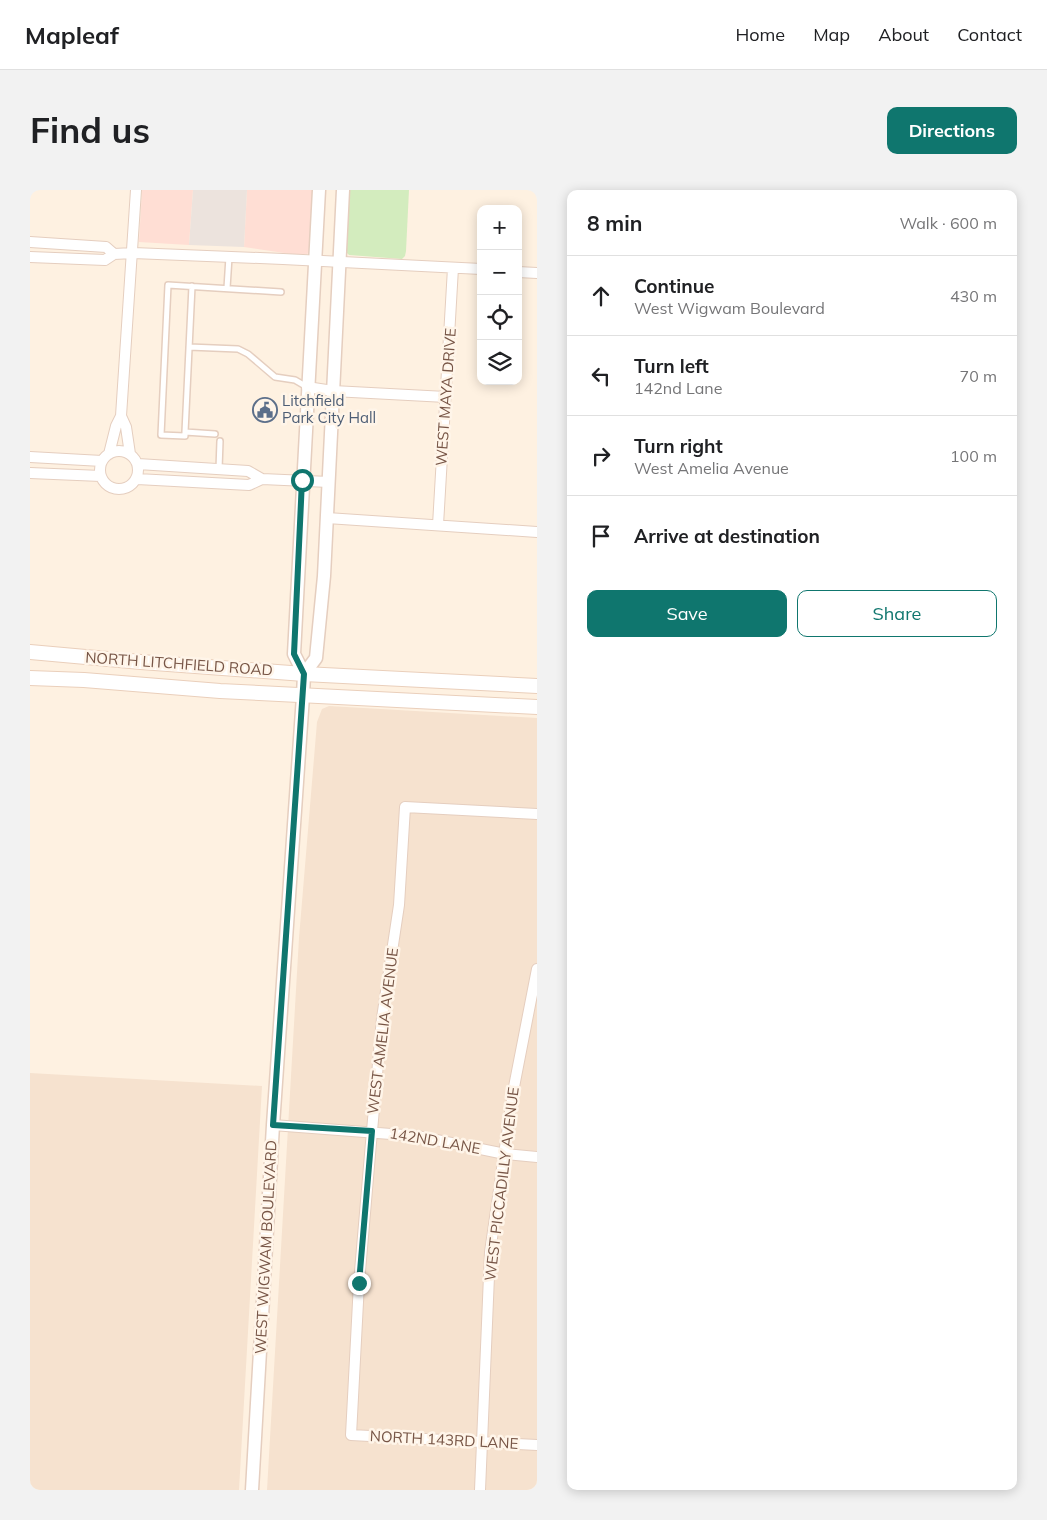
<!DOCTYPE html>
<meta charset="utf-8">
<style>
body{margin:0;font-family:Mulish,sans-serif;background:#f2f2f2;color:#202124}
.controls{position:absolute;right:15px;top:15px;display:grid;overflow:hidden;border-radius:10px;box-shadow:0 2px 12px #0003}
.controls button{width:45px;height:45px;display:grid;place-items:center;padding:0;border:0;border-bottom:1px solid #e0e0e0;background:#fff;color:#202124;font:25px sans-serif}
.stop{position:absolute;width:15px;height:15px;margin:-11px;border:4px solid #0f766e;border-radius:50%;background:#fff}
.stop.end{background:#0f766e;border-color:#fff;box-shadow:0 1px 5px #0008}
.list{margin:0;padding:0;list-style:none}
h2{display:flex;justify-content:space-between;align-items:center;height:65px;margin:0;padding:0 20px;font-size:21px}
h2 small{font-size:16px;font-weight:400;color:#757577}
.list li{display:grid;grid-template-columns:32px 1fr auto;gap:15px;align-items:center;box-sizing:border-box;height:80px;padding:0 20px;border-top:1px solid #e0e0e0}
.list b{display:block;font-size:19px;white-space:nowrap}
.list p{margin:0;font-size:16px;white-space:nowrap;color:#757577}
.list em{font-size:16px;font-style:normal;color:#757577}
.actions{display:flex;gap:10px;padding:15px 20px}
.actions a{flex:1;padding:11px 0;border:1px solid #0f766e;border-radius:10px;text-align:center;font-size:18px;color:#0f766e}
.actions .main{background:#0f766e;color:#fff}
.icon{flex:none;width:28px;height:28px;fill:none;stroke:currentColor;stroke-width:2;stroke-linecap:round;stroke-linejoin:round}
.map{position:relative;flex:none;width:507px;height:1300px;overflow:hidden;border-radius:10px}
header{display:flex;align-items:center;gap:30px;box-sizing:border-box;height:70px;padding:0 25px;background:#fff;border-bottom:1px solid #e0e0e0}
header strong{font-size:24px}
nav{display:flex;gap:28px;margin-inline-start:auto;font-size:18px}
.intro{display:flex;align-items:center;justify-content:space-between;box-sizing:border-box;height:120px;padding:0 30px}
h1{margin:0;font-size:35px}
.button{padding:12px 22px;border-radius:10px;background:#0f766e;color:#fff;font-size:18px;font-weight:700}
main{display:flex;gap:30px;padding:0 30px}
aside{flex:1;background:#fff;border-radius:10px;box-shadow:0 2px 12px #0003}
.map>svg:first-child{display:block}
</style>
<header>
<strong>Mapleaf</strong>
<nav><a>Home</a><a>Map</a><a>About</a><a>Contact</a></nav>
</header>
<div class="intro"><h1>Find us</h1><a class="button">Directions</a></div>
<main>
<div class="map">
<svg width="507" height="1300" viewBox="0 0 507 1300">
<rect width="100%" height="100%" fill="#fef1e1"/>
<path fill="#f6e2cf" d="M299 516 507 528V1300H237L269 748 287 532 292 519Z
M0 883 232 896 209 1300H0Z"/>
<path fill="#ffded4" d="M112 0H163L159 55 109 52Z
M217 0H284L279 63 277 64H261L214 57Z"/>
<path fill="#ece3dd" d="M163 0H217L214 57 159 55Z"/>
<path fill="#d3ecbe" d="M317 0H379L376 61 375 66 372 69 319 65 315 61Z"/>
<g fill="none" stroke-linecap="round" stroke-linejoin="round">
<defs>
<path id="service" d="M162 96 155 242 185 244
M197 98 199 67
M159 157 208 159 218 164 245 187 265 190 277 197
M155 242V246L131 245 138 95 251 102
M189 279 190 251"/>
<path id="minor" d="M0 52 76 57 84 64
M0 67 75 70 84 64 103 63 253 69 451 79
M488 82 507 83
M277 197 303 201 416 207
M91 226 96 237 100 264
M70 280a19 19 0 1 1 38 0a19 19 0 1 1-38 0Z
M79 264 86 236 91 226 106 0
M0 267 72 271
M108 274 218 281 232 289
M0 283 71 286
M107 289 219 295 232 289 299 292
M297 328 507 342
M408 335 423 78
M507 624 375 617 369 715 352 828 342 941 329 1093 321 1245 507 1255
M243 935 387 946 475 964 507 967
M450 1300 460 1062 483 902 507 779"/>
<path id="tertiary" d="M274 484 286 468 294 386 313 0
M222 1300 243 935 273 506 274 484 264 464 289 0"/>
<path id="secondary" d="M0 462 111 472 274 484 507 496
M0 488 54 490 190 501 507 517"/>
</defs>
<use href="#service" stroke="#e5cebf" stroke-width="8"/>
<use href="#minor" stroke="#e5cebf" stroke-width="12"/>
<use href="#tertiary" stroke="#e5cebf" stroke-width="15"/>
<use href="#secondary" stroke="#eacfbb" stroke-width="16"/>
<use href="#service" stroke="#fff" stroke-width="5"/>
<use href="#minor" stroke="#fff" stroke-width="10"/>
<use href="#tertiary" stroke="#fff" stroke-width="12"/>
<use href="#secondary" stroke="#fff" stroke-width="14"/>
</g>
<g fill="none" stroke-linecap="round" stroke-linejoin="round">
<path stroke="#0f766e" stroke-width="6" d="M272 290 264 464 274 484 243 935 342 941 329 1093"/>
</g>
<defs>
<symbol id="civic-ring" viewBox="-11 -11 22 22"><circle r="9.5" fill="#fff5e9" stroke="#5c6f8a" stroke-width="1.5"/><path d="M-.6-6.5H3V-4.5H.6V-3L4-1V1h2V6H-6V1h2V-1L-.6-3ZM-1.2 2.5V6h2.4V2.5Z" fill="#5c6f8a"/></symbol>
</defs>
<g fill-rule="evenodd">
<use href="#civic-ring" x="221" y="206" width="28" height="28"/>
</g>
<g text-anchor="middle" stroke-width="5" stroke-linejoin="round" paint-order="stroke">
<g font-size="15" fill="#775546" stroke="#fff5e9">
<text transform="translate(416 207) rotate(-86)" y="5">WEST MAYA DRIVE</text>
<text transform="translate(149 474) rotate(4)" y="5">NORTH LITCHFIELD ROAD</text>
<text transform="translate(353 841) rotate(-83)" y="5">WEST AMELIA AVENUE</text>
<text transform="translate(405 951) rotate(10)" y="5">142ND LANE</text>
<text transform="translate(472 994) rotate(-83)" y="5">WEST PICCADILLY AVENUE</text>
<text transform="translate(236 1057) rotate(-87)" y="5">WEST WIGWAM BOULEVARD</text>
<text transform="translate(414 1250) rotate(3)" y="5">NORTH 143RD LANE</text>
</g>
<g font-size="15" fill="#4e5e75" stroke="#fff5e9" text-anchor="start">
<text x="252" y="216">Litchfield<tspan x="252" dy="17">Park City Hall</tspan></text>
</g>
</g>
</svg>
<div class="controls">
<button>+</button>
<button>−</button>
<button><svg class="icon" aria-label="locate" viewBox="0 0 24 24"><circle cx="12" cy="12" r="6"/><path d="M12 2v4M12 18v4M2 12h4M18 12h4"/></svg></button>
<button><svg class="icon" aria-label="layers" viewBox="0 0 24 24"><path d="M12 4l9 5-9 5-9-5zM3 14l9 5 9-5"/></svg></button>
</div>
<div class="stop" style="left:272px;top:290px"></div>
<div class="stop end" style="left:329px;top:1093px"></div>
</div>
<aside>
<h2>8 min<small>Walk · 600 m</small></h2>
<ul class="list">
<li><svg class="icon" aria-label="ahead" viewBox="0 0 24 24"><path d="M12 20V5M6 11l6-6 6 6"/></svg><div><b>Continue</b><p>West Wigwam Boulevard</p></div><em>430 m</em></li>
<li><svg class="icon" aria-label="left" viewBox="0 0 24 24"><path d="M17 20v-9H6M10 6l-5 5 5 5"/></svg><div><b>Turn left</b><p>142nd Lane</p></div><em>70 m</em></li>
<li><svg class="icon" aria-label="right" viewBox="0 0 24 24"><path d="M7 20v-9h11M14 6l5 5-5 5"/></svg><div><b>Turn right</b><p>West Amelia Avenue</p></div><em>100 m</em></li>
<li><svg class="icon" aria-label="arrive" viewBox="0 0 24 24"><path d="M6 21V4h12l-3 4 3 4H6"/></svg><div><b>Arrive at destination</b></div></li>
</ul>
<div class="actions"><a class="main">Save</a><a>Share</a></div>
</aside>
</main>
